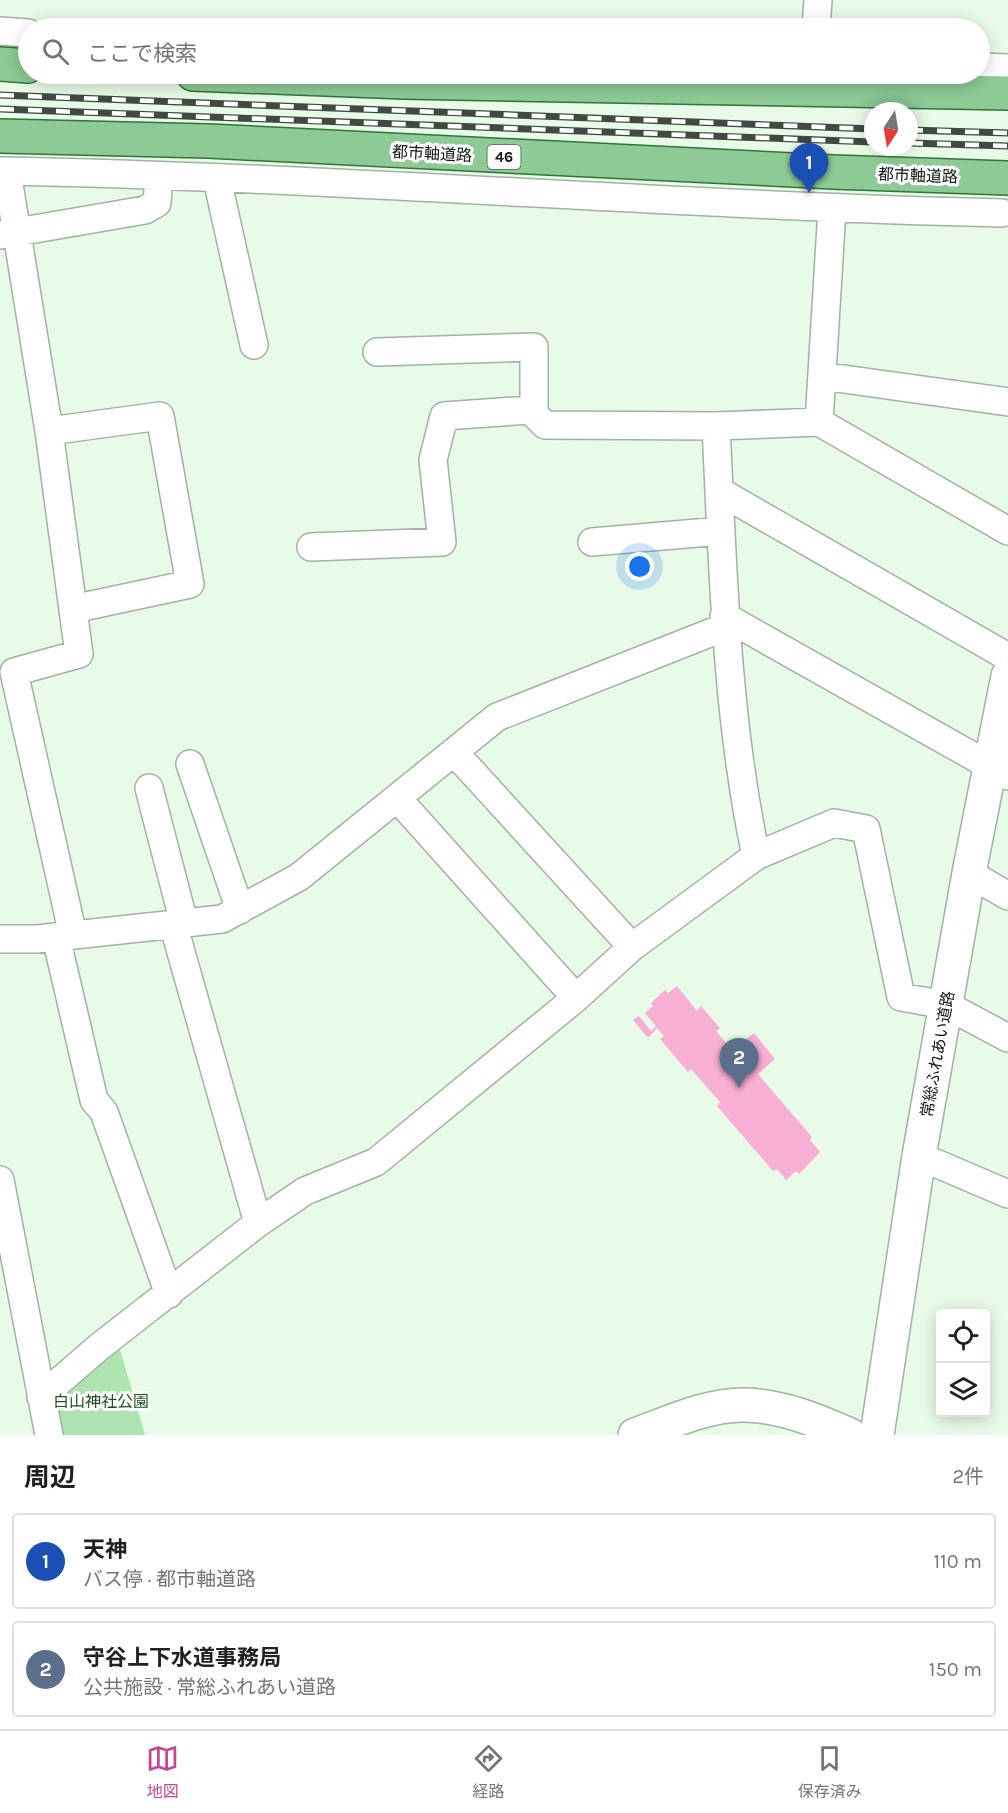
<!DOCTYPE html>
<html lang="ja">
<meta charset="utf-8">
<style>
body{margin:0;font-family:Karla,"Noto Sans JP",sans-serif;background:#f2f2f2;color:#202124}
.controls{position:absolute;right:18px;bottom:18px;display:grid;overflow:hidden;border-radius:6px;box-shadow:0 3px 15px #0003}
.controls button{width:54px;height:54px;display:grid;place-items:center;padding:0;border:0;border-bottom:2px solid #e0e0e0;background:#fff;color:#202124;font:30px sans-serif}
.compass{position:absolute;left:864px;top:102px;width:54px;height:54px;border-radius:50%;background:#fff;box-shadow:0 3px 15px #0003;rotate:192deg}
.you{position:absolute;left:640px;top:567px;width:21px;height:21px;margin:-15px;border:4px solid #fff;border-radius:50%;background:#1a73e8;box-shadow:0 0 0 9px #1a73e833}
.badge{display:grid;place-items:center;width:39px;height:39px;border-radius:50%;background:#c54693;color:#fff;font-size:20px;font-weight:700}
.pin{position:absolute;translate:-50% -50px;filter:drop-shadow(0 2px 3px #0008)}
.pin::after{content:'';position:absolute;top:32px;width:21px;height:18px;background:inherit;clip-path:polygon(0 0,100% 0,50% 100%)}
.list{margin:0;padding:0;list-style:none}
h2{display:flex;justify-content:space-between;align-items:center;height:78px;margin:0;padding:0 24px;font-size:26px}
h2 small{font-size:20px;font-weight:400;color:#757577}
.list li{display:grid;grid-template-columns:39px 1fr auto;gap:18px;align-items:center;box-sizing:border-box;height:96px;margin:0 12px 12px;padding:0 12px;border:2px solid #e0e0e0;border-radius:6px}
.list b{display:block;font-size:22px;white-space:nowrap}
.list p{margin:0;font-size:20px;white-space:nowrap;color:#757577}
.list em{font-size:20px;font-style:normal;color:#757577}
.icon{flex:none;width:33px;height:33px;fill:none;stroke:currentColor;stroke-width:2;stroke-linecap:round;stroke-linejoin:round}
.map{position:relative;flex:none;width:1008px;height:1435px;overflow:hidden}
.search{position:absolute;background:#fff;box-shadow:0 3px 15px #0003;left:18px;right:18px;top:18px;height:66px;display:flex;align-items:center;gap:15px;box-sizing:border-box;padding:0 21px;border-radius:33px;color:#757577;font-size:22px}
.sheet{height:294px;background:#fff}
nav{display:flex;justify-content:space-around;align-items:center;box-sizing:border-box;height:84px;border-top:2px solid #e0e0e0;background:#fff;font-size:16px;color:#757577}
nav a{display:grid;justify-items:center;gap:3px}
nav .on{color:#c54693}
.map>svg:first-child{display:block}
</style>
<div class="map">
<svg width="1008" height="1435" viewBox="0 0 1008 1435">
<rect width="100%" height="100%" fill="#e8fae8"/>
<path fill="#ade4af" d="M119 1346 145 1435H57L50 1401Z"/>
<path fill="#f7afd4" d="M677 986 697 1011 701 1006 720 1028 716 1031 732 1050 754 1033 775 1059 758 1074 812 1137 810 1140 820 1152 799 1174 796 1171 786 1180 777 1169 773 1171 717 1106 720 1102 691 1069 688 1072 660 1039 664 1036 657 1028 648 1038 633 1020 639 1016 651 1031 656 1026 645 1013 653 1006 651 1003 665 990 668 993Z"/>
<g fill="none" stroke-linecap="round" stroke-linejoin="round">
<defs>
<path id="minor" d="M816 28 818 0
M0 31 28 33
M980 67 1008 68
M0 171C334 177 668 205 1002 213
M7 172 49 431 79 654 14 672 73 935
M217 179 254 345
M0 235 145 210 157 203 159 177
M377 352 534 347V414
M822 376 1008 402
M819 422 832 209
M716 426C723 570 726 715 756 856
M49 431 160 416 190 584 73 609
M719 491 1008 657
M592 542 721 531
M311 547 442 542 433 460 444 416 530 410 545 425 716 426 819 422 1008 531
M724 616 1008 776
M454 752 632 947
M190 764 240 910
M149 788 184 923
M397 798 576 998
M969 873 1008 896
M173 924 258 1223
M56 937 94 1100 104 1112 169 1294
M0 939H37L222 919 299 877 497 717 725 627
M919 1156 1008 1194
M0 1180 49 1435
M41 1397 99 1347 258 1223 305 1191 376 1162 576 998 632 947 756 856 834 823 866 829 901 997 946 1005 1008 1038"/>
<path id="tertiary" d="M635 1435C669 1423 706 1405 743 1405 780 1405 816 1420 850 1435
M877 1435 919 1156 969 873 1008 676"/>
<path id="primary" d="M0 64 28 66
M193 74 404 82 1008 93
M0 136 208 141 833 172 1008 178"/>
</defs>
<use href="#minor" stroke="#a1b2a1" stroke-width="30"/>
<use href="#tertiary" stroke="#a1b2a1" stroke-width="36"/>
<use href="#primary" stroke="#307438" stroke-width="36"/>
<use href="#minor" stroke="#fff" stroke-width="27"/>
<use href="#tertiary" stroke="#fff" stroke-width="33"/>
<use href="#primary" stroke="#8dca95" stroke-width="33"/>
<defs>
<path id="rail" d="M0 95 873 129
M0 109 873 142
M909 130 1008 133
M909 143 1008 146"/>
</defs>
<use href="#rail" stroke="#404a41" stroke-width="7"/>
<use href="#rail" stroke="#fff" stroke-width="4.5" stroke-dasharray="14" stroke-linecap="butt"/>
</g>
<g text-anchor="middle" stroke-width="6" stroke-linejoin="round" paint-order="stroke">
<rect fill="#fff" stroke="#575c58" stroke-width="1.5" x="487.5" y="145" width="33" height="24" rx="4.5"/>
<g font-size="15" font-weight="bold" fill="#0f1610">
<text x="504" y="162">46</text>
</g>
<g font-size="16" fill="#0f1610" stroke="#fff">
<text transform="translate(432 153) rotate(3)" y="6">都市軸道路</text>
<text transform="translate(918 175) rotate(2)" y="6">都市軸道路</text>
<text transform="translate(937 1054) rotate(-80)" y="6">常総ふれあい道路</text>
</g>
<g font-size="16" fill="#1d5023" stroke="#fff">
<text x="101" y="1407">白山神社公園</text>
</g>
</g>
</svg>
<div class="controls">
<button><svg class="icon" aria-label="locate" viewBox="0 0 24 24"><circle cx="12" cy="12" r="6"/><path d="M12 2v4M12 18v4M2 12h4M18 12h4"/></svg></button>
<button><svg class="icon" aria-label="layers" viewBox="0 0 24 24"><path d="M12 4l9 5-9 5-9-5zM3 14l9 5 9-5"/></svg></button>
</div>
<svg class="compass" viewBox="-18 -18 36 36"><path d="M0-13l5 13h-10z" fill="#e53935"/><path d="M0 13l5-13h-10z" fill="#757577"/></svg>
<div class="you"></div>
<div class="pin badge" style="left:809px;top:193px;background:#1a4fb4">1</div>
<div class="pin badge" style="left:739px;top:1088px;background:#5c6f8a">2</div>
<div class="search"><svg class="icon" aria-label="search" viewBox="0 0 24 24"><circle cx="10" cy="10" r="6"/><path d="M15 15l6 6"/></svg>ここで検索</div>
</div>
<section class="sheet">
<h2>周辺<small>2件</small></h2>
<ul class="list">
<li><span class="badge" style="background:#1a4fb4">1</span><div><b>天神</b><p>バス停 · 都市軸道路</p></div><em>110 m</em></li>
<li><span class="badge" style="background:#5c6f8a">2</span><div><b>守谷上下水道事務局</b><p>公共施設 · 常総ふれあい道路</p></div><em>150 m</em></li>
</ul>
</section>
<nav>
<a class="on"><svg class="icon" aria-label="map" viewBox="0 0 24 24"><path d="M3 6l6-2 6 2 6-2v14l-6 2-6-2-6 2zM9 4v14M15 6v14"/></svg>地図</a>
<a><svg class="icon" aria-label="directions" viewBox="0 0 24 24"><path d="M12 3l9 9-9 9-9-9zM9 14v-3h6M13 9l2 2-2 2"/></svg>経路</a>
<a><svg class="icon" aria-label="saved" viewBox="0 0 24 24"><path d="M7 4h10v16l-5-4-5 4z"/></svg>保存済み</a>
</nav>
